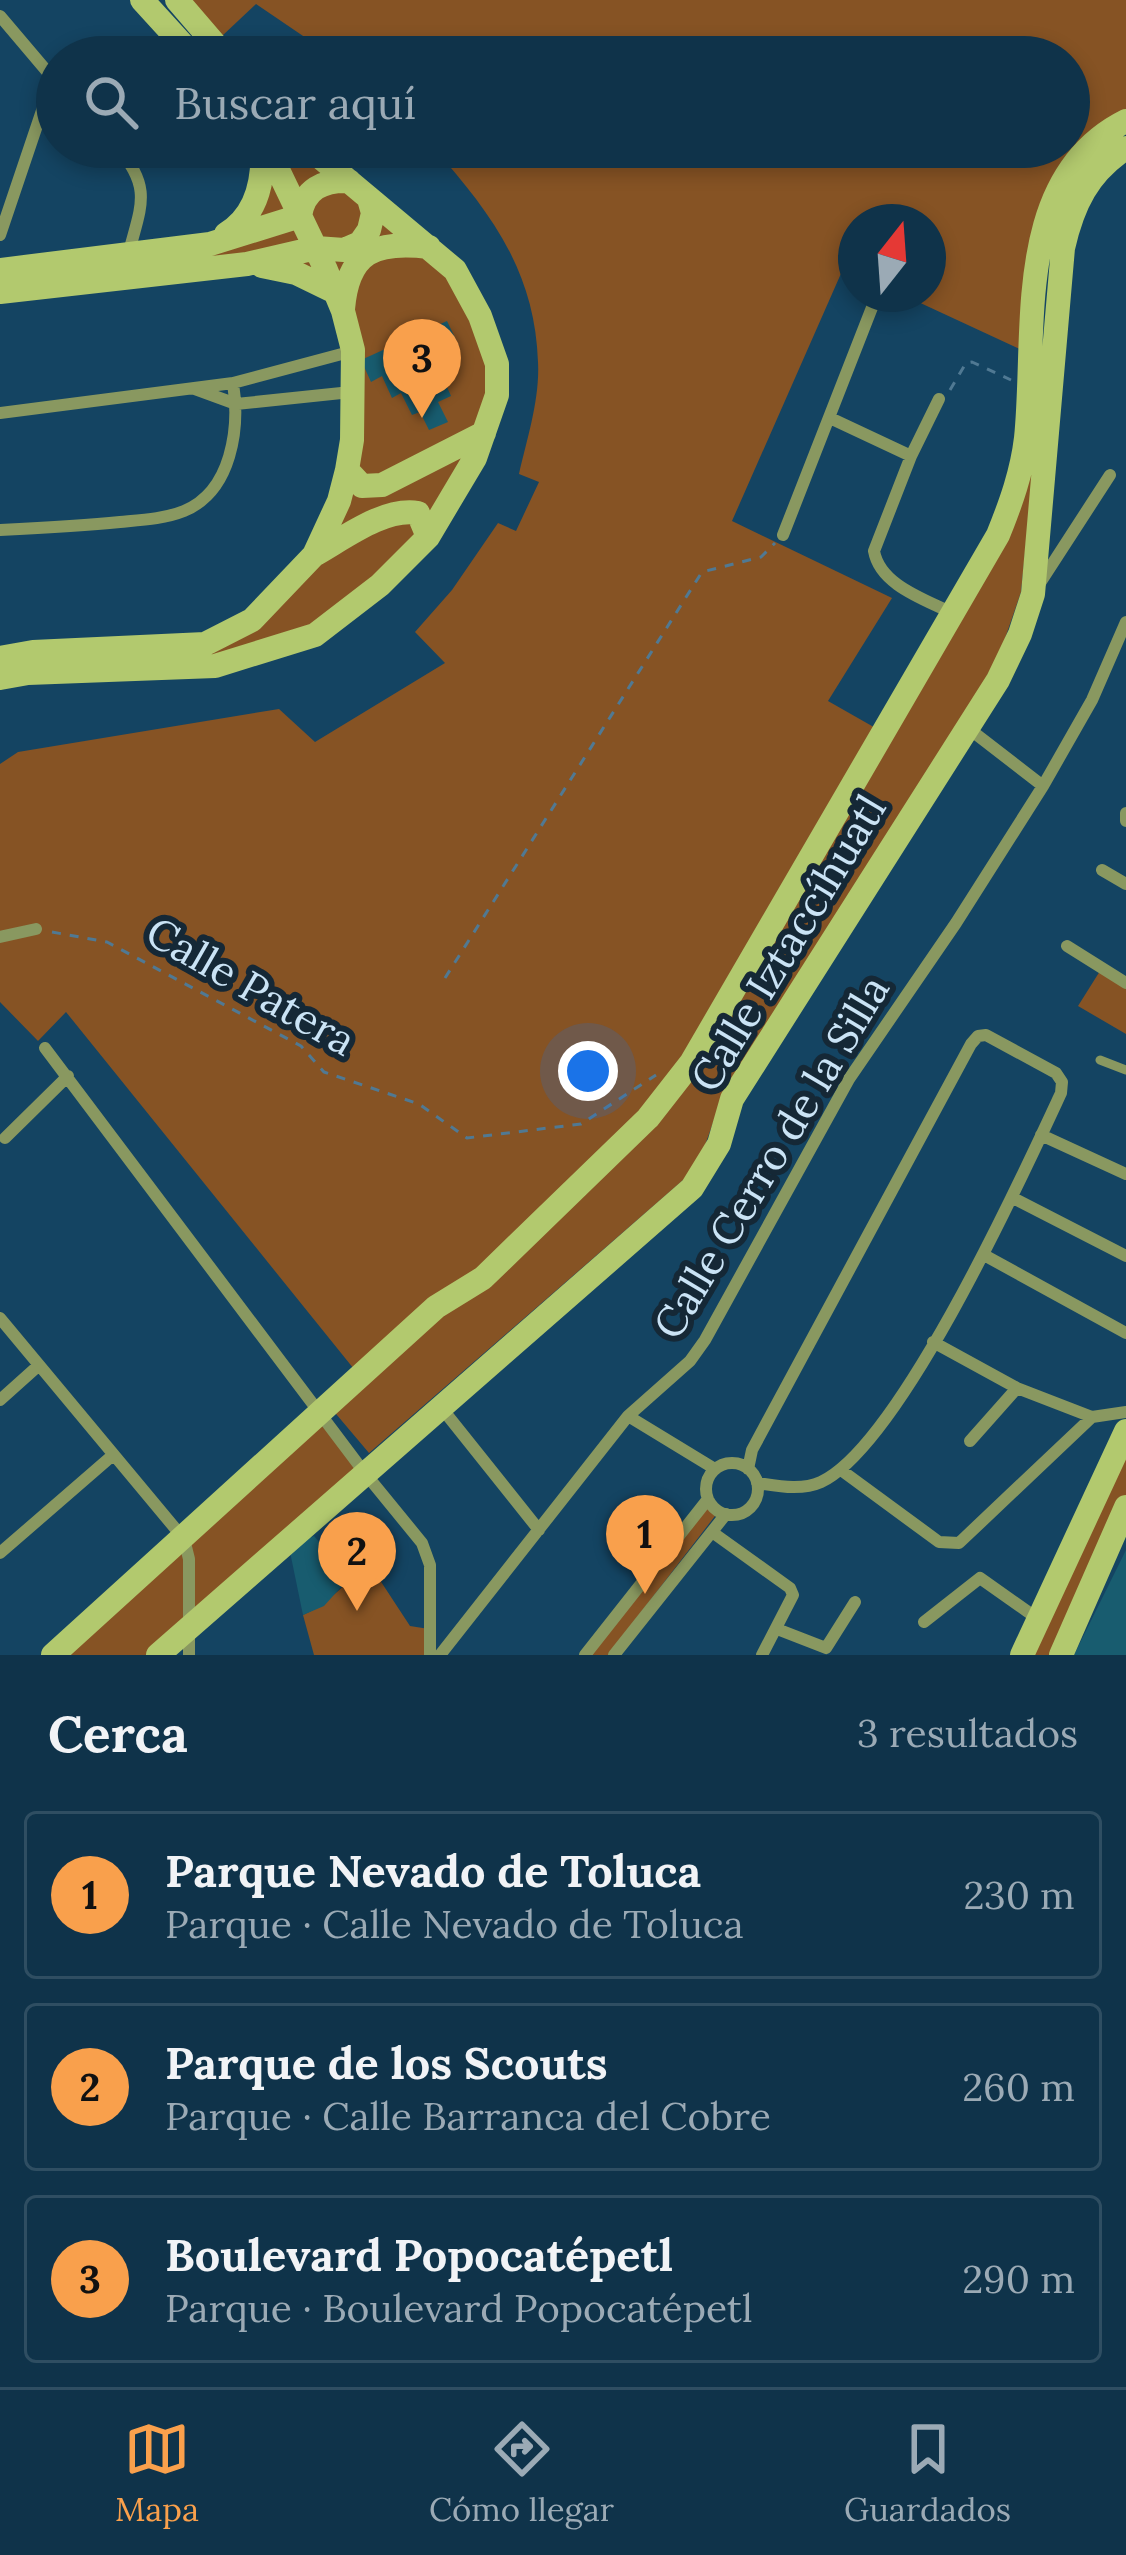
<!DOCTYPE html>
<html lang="es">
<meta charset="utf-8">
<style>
body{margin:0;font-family:Lora,serif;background:#1d3f54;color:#f1f3f6}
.compass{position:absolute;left:838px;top:204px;width:108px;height:108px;border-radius:50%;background:#0f334a;box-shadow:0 6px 18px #0003;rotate:17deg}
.you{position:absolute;left:588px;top:1071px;width:42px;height:42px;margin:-30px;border:9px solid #fff;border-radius:50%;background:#1a73e8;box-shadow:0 0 0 18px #1a73e833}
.badge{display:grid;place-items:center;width:78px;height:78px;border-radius:50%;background:#f9a04c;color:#111;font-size:39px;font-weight:700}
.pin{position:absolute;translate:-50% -99px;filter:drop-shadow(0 3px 6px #0008)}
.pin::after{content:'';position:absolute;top:63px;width:42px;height:36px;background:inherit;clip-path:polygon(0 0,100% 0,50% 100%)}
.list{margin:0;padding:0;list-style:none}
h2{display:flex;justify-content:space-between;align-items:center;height:156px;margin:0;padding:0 48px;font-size:51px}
h2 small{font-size:39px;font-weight:400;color:#9baab5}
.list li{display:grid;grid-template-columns:78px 1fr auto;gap:36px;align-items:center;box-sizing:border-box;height:168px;margin:0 24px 24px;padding:0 24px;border:3px solid #2f4e62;border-radius:12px}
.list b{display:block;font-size:45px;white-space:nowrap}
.list p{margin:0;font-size:39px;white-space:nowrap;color:#9baab5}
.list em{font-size:39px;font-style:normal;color:#9baab5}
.icon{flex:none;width:66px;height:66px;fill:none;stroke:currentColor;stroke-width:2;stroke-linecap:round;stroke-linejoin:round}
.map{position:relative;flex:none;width:1126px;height:1655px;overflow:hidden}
.search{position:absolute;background:#0f334a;box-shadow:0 6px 18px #0003;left:36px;right:36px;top:36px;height:132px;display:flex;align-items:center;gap:30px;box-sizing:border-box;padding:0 42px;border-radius:66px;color:#9baab5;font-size:45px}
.sheet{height:732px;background:#0f334a}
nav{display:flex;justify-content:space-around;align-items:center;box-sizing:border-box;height:168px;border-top:3px solid #2f4e62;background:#0f334a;font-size:33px;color:#9baab5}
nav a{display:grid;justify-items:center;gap:6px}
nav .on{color:#f9a04c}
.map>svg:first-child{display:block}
</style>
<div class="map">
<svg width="1126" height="1655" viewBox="0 0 1126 1655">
<rect width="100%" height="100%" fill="#144462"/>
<path fill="#865324" d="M190 0H1126V114L1079 145 1024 351 901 294H928V222H856V274L843 269 732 521 892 598 828 701 886 734 1027 473 1033 474 1021 592 1001 650 968 711 721 1100 697 1168 369 1453 331 1408 362 1379 66 1012 38 1041 0 1002V764L18 752 279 709 315 742 445 663 415 632 452 590 498 523 516 531 539 482 519 474C527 439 540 399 538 362 535 271 491 213 433 147H1069V57H334L256 4 222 36Z
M263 147H307L454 270 496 395 428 537 315 635 215 666 205 644 314 555 358 440 341 308 310 277 133 254 241 225Z
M1100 971 1126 987V1034L1078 1006Z
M320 1409 364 1472 158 1655H53Z
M1126 1431V1507L1061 1655H1023Z
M704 1504 715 1516 608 1655H588Z
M372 1568 410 1626 429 1629 430 1655H314L303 1615C332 1603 344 1579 372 1568Z"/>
<path fill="#185c6f" d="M447 321 459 346 446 352 455 373 443 378 451 396 438 402 448 422 429 430 420 412 412 415 401 393 392 398 382 376 371 382 361 360Z
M314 1536 350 1577 324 1606 303 1615 289 1547Z
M1126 1550V1655H1074Z"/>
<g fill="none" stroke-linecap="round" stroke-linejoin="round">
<path stroke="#507993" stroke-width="3" stroke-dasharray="9 9" stroke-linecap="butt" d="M950 390 966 363 972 362 1011 380
M52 932 107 942 301 1046 324 1072 419 1104 467 1138 581 1124 656 1075
M445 978 702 572 761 557 775 543"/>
<path stroke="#899860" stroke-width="9" d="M1100 1060 1126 1070"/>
<path stroke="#899860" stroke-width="12" d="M0 16 56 82
M117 147C154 189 140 207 128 256
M0 235 53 78
M195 389 236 404 351 392
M939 399 911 456 874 551C880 585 924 599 952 613
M0 413 233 383 353 351
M830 418 911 456
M0 530C40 528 80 526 120 522 142 520 164 519 184 511 232 491 240 428 233 383
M783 535 873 305
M1040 583 1110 475
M968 728 1043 786
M1126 813V821
M1102 870 1126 884
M0 937 36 929
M1067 946 1126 983
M45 1048 364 1472 422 1543 430 1565V1655
M1041 1135 1126 1174
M5 1138 68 1076
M1013 1198 1126 1256
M984 1255 1126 1333
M0 1318 184 1539 189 1559V1655
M933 1342 1017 1388 1092 1417 1126 1412
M0 1400 38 1366
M440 1406 539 1530
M628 1416 715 1469
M970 1441 1017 1388
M706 1489a26 26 0 1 1 52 0a26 26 0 1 1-52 0Z
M748 1469 752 1450 971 1044 978 1036 986 1035 1056 1073 1062 1082 1061 1093C1022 1177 900 1445 821 1482 801 1491 778 1486 757 1483
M841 1470 939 1542 959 1543 1092 1417
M712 1532 790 1588 793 1595 762 1655
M0 1553 113 1455
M924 1622 980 1578 1038 1619
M777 1629 826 1648 855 1602
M440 1655 628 1416 690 1361 705 1340 849 1079 956 923 1043 786 1092 700 1126 622
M585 1655 708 1499
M614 1655 726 1514"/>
<path stroke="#b2c96e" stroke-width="24" d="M142 0 194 57
M177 0 226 57
M226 234C257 215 264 181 262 147
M262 266 296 273 333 291
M0 270 210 244 300 216C304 189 323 180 349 181
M0 292 247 264 316 248 344 250 360 243 369 230 373 213 369 199
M343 309C348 251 375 241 429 247
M347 470 362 486 382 485 484 433
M314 555C343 539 384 507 418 513L428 537
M0 658 33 652 205 644 252 620 314 555 339 501 347 470 352 440 353 350 343 311 326 270 267 147
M0 678 28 673 215 666 315 635 380 585 428 537 475 458 497 395V364L480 316 455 270 308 147
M53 1655 436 1307 483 1278 648 1118 691 1063 998 535C1011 503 1022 472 1026 438 1037 332 1012 178 1126 121
M158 1655 692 1188 719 1144 732 1099 998 680 1020 634 1033 594 1063 248C1073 204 1088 173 1126 148
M1022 1655 1126 1431
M1061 1655 1126 1507"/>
</g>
<g text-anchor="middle" stroke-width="12" stroke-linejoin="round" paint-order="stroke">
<g font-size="42" fill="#cae3f5" stroke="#152836">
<text transform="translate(788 943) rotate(-59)" y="15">Calle Iztaccíhuatl</text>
<text transform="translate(251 986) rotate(30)" y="15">Calle Patera</text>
<text transform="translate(771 1157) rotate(-59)" y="15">Calle Cerro de la Silla</text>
</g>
</g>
</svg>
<svg class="compass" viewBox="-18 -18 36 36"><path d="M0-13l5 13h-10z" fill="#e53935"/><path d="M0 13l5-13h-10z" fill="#9baab5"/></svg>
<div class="you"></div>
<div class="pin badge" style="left:645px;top:1594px">1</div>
<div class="pin badge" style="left:357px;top:1611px">2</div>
<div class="pin badge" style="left:422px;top:418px">3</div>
<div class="search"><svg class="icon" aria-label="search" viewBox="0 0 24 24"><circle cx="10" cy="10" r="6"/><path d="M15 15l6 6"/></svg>Buscar aquí</div>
</div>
<section class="sheet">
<h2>Cerca<small>3 resultados</small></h2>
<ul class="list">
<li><span class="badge">1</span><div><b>Parque Nevado de Toluca</b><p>Parque · Calle Nevado de Toluca</p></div><em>230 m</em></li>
<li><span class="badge">2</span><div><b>Parque de los Scouts</b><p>Parque · Calle Barranca del Cobre</p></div><em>260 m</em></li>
<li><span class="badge">3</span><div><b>Boulevard Popocatépetl</b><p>Parque · Boulevard Popocatépetl</p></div><em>290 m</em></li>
</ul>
</section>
<nav>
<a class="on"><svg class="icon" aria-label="map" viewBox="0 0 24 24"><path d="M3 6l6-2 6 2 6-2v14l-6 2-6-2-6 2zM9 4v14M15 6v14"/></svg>Mapa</a>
<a><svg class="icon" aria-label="directions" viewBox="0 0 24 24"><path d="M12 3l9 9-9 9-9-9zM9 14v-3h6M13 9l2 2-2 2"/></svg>Cómo llegar</a>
<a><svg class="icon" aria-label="saved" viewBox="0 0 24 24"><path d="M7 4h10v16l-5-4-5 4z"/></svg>Guardados</a>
</nav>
